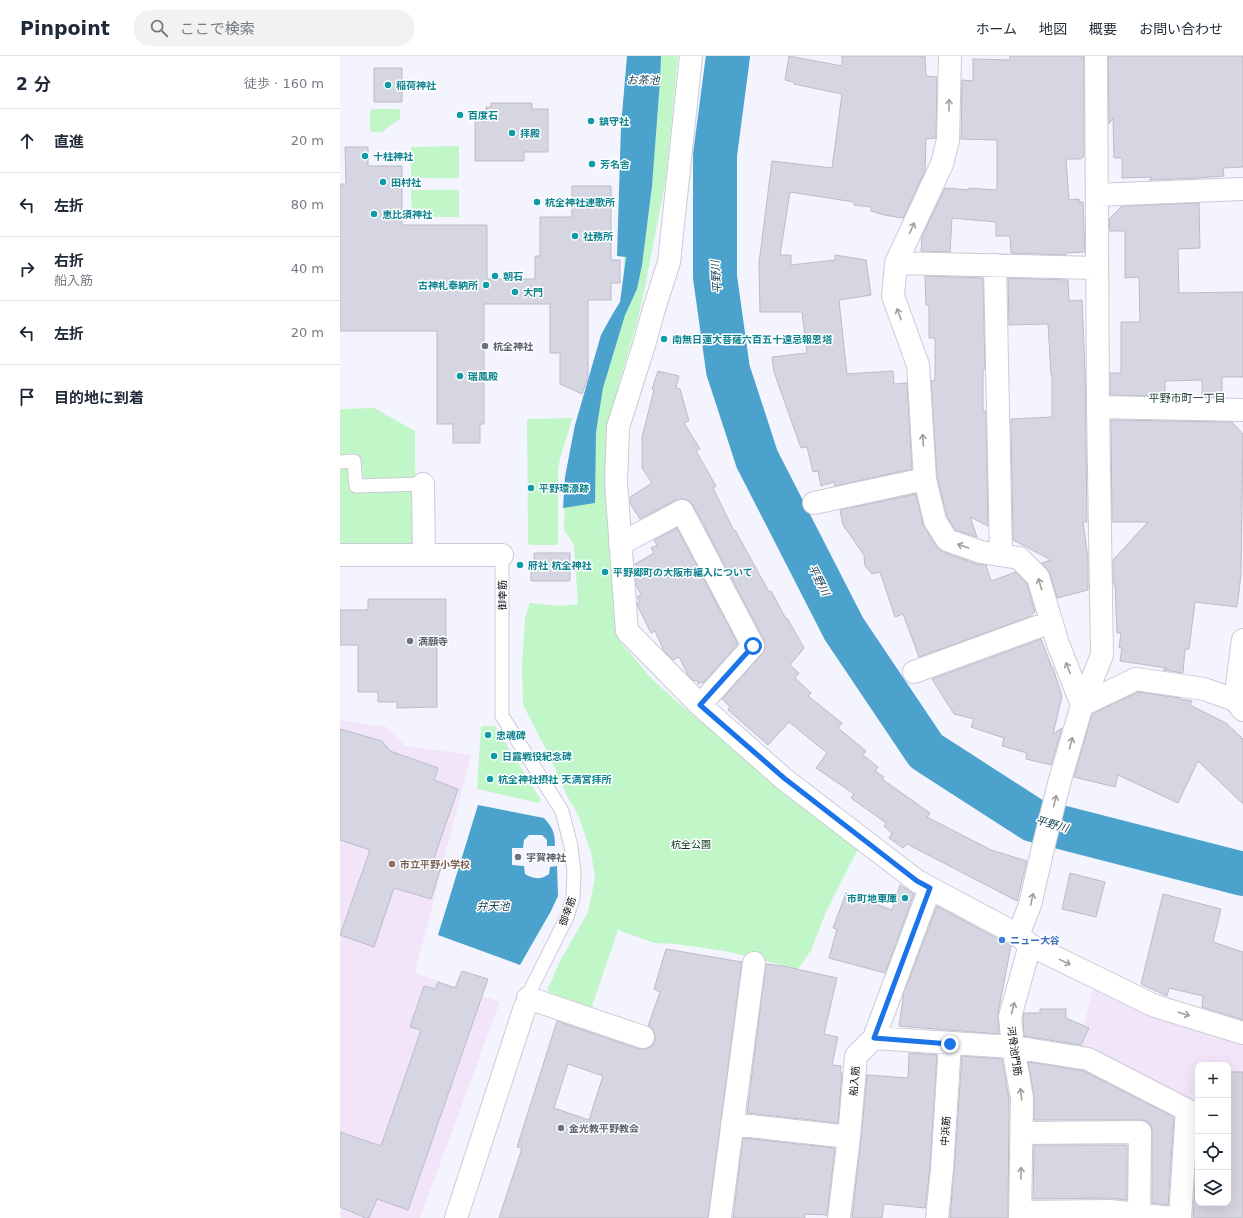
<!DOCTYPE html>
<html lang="ja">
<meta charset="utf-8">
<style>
body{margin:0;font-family:"DejaVu Sans","Noto Sans JP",sans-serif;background:#f2f2f3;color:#1f2937}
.controls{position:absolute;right:12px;bottom:12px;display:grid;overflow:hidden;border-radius:8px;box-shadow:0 4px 16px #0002}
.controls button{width:36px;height:36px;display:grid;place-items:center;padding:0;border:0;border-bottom:1px solid #e0e1e3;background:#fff;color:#1f2937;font:20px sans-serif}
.stop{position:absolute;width:12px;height:12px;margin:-9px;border:3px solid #1a73e8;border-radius:50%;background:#fff}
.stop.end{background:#1a73e8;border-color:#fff;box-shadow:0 1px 4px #0008}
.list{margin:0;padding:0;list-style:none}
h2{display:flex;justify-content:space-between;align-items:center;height:52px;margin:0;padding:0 16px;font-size:17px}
h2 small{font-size:13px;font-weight:400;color:#747a83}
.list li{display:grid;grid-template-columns:26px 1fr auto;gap:12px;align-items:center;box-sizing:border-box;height:64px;padding:0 16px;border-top:1px solid #e0e1e3}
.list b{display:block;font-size:15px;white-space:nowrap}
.list p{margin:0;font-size:13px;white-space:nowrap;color:#747a83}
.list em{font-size:13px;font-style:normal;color:#747a83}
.icon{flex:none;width:22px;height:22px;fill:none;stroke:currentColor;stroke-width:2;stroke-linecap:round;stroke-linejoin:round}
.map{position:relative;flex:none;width:903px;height:1162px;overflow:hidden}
header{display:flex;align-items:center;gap:24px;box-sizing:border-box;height:56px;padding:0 20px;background:#fff;border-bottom:1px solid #e0e1e3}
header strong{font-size:19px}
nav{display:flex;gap:22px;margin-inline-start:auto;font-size:14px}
.search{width:280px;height:36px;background:#f2f2f3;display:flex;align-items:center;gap:10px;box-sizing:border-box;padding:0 14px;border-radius:16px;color:#747a83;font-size:15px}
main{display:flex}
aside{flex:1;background:#fff}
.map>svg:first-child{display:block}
</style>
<header>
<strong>Pinpoint</strong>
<div class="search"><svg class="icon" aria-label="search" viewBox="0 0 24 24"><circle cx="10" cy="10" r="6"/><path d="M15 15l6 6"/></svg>ここで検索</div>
<nav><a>ホーム</a><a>地図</a><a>概要</a><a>お問い合わせ</a></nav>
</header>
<main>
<aside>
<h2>2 分<small>徒歩 · 160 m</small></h2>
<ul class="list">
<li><svg class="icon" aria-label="ahead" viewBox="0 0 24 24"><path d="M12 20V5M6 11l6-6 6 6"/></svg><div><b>直進</b></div><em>20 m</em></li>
<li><svg class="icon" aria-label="left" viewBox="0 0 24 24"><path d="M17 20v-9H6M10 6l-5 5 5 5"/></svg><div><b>左折</b></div><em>80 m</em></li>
<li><svg class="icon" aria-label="right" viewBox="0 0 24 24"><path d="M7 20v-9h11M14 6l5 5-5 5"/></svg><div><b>右折</b><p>船入筋</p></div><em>40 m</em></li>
<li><svg class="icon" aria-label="left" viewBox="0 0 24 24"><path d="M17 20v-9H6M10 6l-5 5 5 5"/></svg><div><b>左折</b></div><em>20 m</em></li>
<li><svg class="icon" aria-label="arrive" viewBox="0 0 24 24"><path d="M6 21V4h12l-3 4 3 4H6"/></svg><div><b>目的地に到着</b></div></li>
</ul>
</aside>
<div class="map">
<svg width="903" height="1162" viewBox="0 0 903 1162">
<rect width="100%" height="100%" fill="#f4f4fe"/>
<path fill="#f2e5fa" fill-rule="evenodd" d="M0 664 47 671 65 690 131 699 75 917 160 946 80 1162H3L0 1161Z
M756 921 903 977V1162H840L847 1054 735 1001ZM858 1009H888V1147H858Z"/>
<path fill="#c1f7c8" d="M289 0H338L326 122 305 231 297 267 279 327 272 367 277 558 280 585 310 621 336 645 421 716 518 793 486 856 471 894 458 913 385 895 336 888 314 887 278 874 251 953 207 935 221 903 248 856 255 822 251 796 238 759 226 738 210 701 183 649 182 609 185 562 190 547 220 550 238 548 234 489 224 474 225 436 232 382 246 341 283 247Z
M32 53H58L60 54V63L42 76H32L30 74V55Z
M119 90V122H71V91Z
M71 134H119V161H72Z
M34 352 75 375 76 494 0 492V353Z
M231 362 232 363 221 399 218 413V488L216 489H190L188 486 187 364 189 363Z
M141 670H155L201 744 199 747 137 733Z"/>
<path fill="#4ba3cd" d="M287 0H321L320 25 312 130 302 209 297 233 285 259 263 332 256 376 255 447 223 452 225 421 235 369 261 279 272 259 280 246 286 201 277 200 281 70Z
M138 749 204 762C213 772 215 777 215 790H207V784L202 779H189L184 784 183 792H172V809L184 810 185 818C193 823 201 824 209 818L210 811 217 810 218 840 211 855 180 909 98 879Z"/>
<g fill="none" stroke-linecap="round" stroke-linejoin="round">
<path stroke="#4ba3cd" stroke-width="44" d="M388 0 375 99V221L388 314 417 403 504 573 586 695 693 764 903 818"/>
</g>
<path fill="#d5d6e2" stroke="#bbbcc8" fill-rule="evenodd" d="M449 0 502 10V0H585L586 20 597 21 596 82 586 83 585 115 563 162 544 159 531 155V151L514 149V146L450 136 440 199H451V209L495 204V199L526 204 531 239 499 244 507 318 553 315 554 328 567 327 572 413 495 430 494 426 481 430 478 415 473 416 467 391 461 392 434 316 432 301 467 297 462 256H420L419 207 432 105 492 112 502 38 454 28V26L445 24Z
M670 0H744V100L741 103H726L729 144 739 143V146H743L745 196 726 197V199L671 197 670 180H656V166L612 162 610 196 581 195 582 180 605 132 629 134V132L657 134V84L621 83 622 24 633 25V3L670 4Z
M768 0H903V111L883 112 884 120 858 122 809 124 812 121 782 122V102H774L773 62 769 68Z
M34 12H62V46H34Z
M151 47H192V53H208V96H184V105H135V59H146V51H151Z
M5 91H28V110H62V169H147V223H195V200H200V161H232V130H271V204H280V227H271V244H248V322L242 338 220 328V297H210V248H144V368H140V387H113V368H97V275H0V128H6Z
M859 147 860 192 838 193 839 237 903 236V321H882V341H862V324L825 325V340L770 339V317H781V266H800L799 221 785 222V175H770L769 163 782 150Z
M585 220 643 222 645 313H643V355H646L648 470 630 461 637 481 615 474 607 460 597 421 591 325 595 324V282H589V252L588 249H586Z
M668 222 728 224 729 245 742 244 745 315 747 466H743L748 503V534L717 542 710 517 702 507 711 504 673 484 671 363 712 361V319H711L708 268 669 269Z
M318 315 339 320 336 332 340 333 349 365 344 367 360 393 356 395 376 430 373 432 394 475 395 474 429 536 431 535 446 563 447 562 464 592 450 609 459 617 455 622 471 637 468 640 502 667 498 672 526 695 523 699 538 711 535 715 544 721 542 723 590 757 587 761 651 794 687 805 677 845 567 788 563 792 549 782 552 777 544 770 546 767 511 742 514 738 476 712 487 697 449 666 428 689 388 654 390 651 382 643 422 598 425 592 424 584 353 449 349 445 343 443 336 444 300 463 290 447V441L312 427 302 412V381L314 334 312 333Z
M771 364 892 366 903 378 901 519 897 551 855 546 849 593H845L843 617 823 614 827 612 780 605 782 592H779L781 577H777L775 528H773V504L808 466H772Z
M576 438 583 468 597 491 603 496 637 508 646 509 651 525 676 516 687 528 695 556 692 558V560L579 601 563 558 555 561 540 516 532 518 525 510 524 499 503 469 500 454Z
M337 472 398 588 363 627 362 626 358 628 357 624 354 625 348 619 339 601 333 604 324 595 315 575 311 577 298 551 297 547 300 546 297 541 301 539 296 529 295 508 314 497 311 492 317 489 314 484Z
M194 497H230V525H191V505H194Z
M28 543H106V580H97V651L57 652V646H38V636H18V589H0V554H28Z
M701 583 712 612H713L722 640 713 678 722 672 711 709 686 703 687 697 662 690 664 682 631 671 634 663 614 658 592 623Z
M798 636 840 642V643L852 645 850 649 886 667 903 683V748L858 705 838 747 778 719 775 731 734 721 752 658Z
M0 673 42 685 50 695 98 712 94 724 118 733 94 802 103 805 91 843 54 832 34 891 0 879 30 794 0 784Z
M730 817 765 826 756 861 722 853Z
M560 829 574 838 545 917 489 902 497 873 493 872 506 837 552 854Z
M823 838 881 853 873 886 903 896V964L862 951 863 940 829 932 827 940 801 928Z
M597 850 671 890 658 957 659 978 559 970 564 936Z
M326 893 402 906 368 1162H159L182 1092 177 1091 217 965 299 993H305L311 991 315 985V979L313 973 308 970 320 936 314 933ZM228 1008 263 1020 249 1064 214 1052Z
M426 908 443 910 497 922 484 978 498 981 492 1009 501 1010 500 1017H502L498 1067 407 1057Z
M122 915 148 923 68 1154 37 1143 29 1162H26L0 1151V1076L41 1090 81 974 70 971 84 930 95 933 98 926 115 932Z
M700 953H726V962L749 972 741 989 684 980 683 962 684 957H700Z
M569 997 597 999 590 1112 585 1152 544 1148 542 1162H512L521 1082 527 1019 568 1022Z
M622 1000 662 1003 669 1043 668 1162H610L614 1114Z
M688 1006 744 1015 834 1061 828 1149 812 1147V1076L811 1069 806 1065 800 1064H694V1040Z
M858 1015V1048L856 1046Z
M888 1016H903V1162H853L858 1078V1147H888Z
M403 1082 495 1092 487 1159 465 1158V1162H393Z
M694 1089H787V1144L770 1142 693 1143Z"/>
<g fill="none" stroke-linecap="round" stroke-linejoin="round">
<defs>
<path id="service" d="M0 406 14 405 16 430 83 428
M162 499V660L222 755 231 790 234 816 233 842 227 861 190 935 186 949"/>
<path id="minor" d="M351 0 329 206 314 253 304 289 278 371 276 426 287 575 360 649 444 723 577 825 678 879 690 889 815 950 903 977
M610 0 608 84 602 108 556 207 553 240 578 309 585 423 595 465 607 484 641 496 679 502 698 521 718 588 742 649
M757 139 903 133
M556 207 757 212
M655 209 661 499
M758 351 903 354
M83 428 84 499
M474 447 585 423
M280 488 342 455 413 590 360 649
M0 499H162
M574 616 711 566
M895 644 903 584
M742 649 796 623 864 633 895 644 903 654
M678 879 690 849 703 792 720 724 742 649 762 599 758 351 756 0
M188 942 303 981
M534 982 673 991 748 1003 847 1054 840 1162
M392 1068 509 1081
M682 1077 800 1076 799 1159
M681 1156 770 1155 831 1162
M380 1162 414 907
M499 1162 509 1081 516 1000 534 982 590 832
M597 1162 602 1113 610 987
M680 1162 682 1042 673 991 670 961 690 889"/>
<path id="tertiary" d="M116 1162 185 951"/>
</defs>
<use href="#service" stroke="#cbcbd7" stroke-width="15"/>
<use href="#minor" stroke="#cbcbd7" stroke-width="24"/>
<use href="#tertiary" stroke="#cbcbd7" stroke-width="24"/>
<use href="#service" stroke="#fff" stroke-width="13"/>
<use href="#minor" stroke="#fff" stroke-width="22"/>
<use href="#tertiary" stroke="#fff" stroke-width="22"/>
</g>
<defs><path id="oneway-shaft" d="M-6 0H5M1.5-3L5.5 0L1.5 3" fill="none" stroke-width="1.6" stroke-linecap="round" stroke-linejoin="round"/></defs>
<g stroke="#9f9fa0">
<use href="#oneway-shaft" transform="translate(609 49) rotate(-89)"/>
<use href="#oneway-shaft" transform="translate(572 172) rotate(-65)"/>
<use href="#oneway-shaft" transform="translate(559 258) rotate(-110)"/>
<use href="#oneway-shaft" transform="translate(583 384) rotate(-94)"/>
<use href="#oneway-shaft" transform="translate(623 490) rotate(-161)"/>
<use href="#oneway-shaft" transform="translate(700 528) rotate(-106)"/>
<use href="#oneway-shaft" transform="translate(728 612) rotate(-112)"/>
<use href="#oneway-shaft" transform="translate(731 687) rotate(-74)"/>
<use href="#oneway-shaft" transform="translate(715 745) rotate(-76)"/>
<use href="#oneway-shaft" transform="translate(692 843) rotate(-78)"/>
<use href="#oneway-shaft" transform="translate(725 906) rotate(26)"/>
<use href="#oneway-shaft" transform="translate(673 952) rotate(-75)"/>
<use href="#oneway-shaft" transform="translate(844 958) rotate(17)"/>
<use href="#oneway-shaft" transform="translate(681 1038) rotate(-97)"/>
<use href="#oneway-shaft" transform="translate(681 1117) rotate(-89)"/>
</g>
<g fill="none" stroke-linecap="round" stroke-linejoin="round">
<path stroke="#1a73e8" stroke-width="5" d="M413 590 360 649 444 722 577 825 590 832 534 982 610 988"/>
</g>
<g fill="#0f9aa8" stroke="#fff" stroke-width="1.5">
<circle cx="48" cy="29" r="4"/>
<circle cx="120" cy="59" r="4"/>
<circle cx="251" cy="65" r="4"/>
<circle cx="172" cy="77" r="4"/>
<circle cx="25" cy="100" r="4"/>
<circle cx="252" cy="108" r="4"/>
<circle cx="43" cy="126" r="4"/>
<circle cx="197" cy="146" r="4"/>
<circle cx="34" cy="158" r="4"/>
<circle cx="235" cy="180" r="4"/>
<circle cx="155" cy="220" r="4"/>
<circle cx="146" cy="229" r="4"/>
<circle cx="175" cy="236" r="4"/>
<circle cx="324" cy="283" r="4"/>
<circle cx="120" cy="320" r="4"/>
<circle cx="191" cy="432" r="4"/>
<circle cx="180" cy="509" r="4"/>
<circle cx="265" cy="516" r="4"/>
<circle cx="148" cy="679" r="4"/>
<circle cx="154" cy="700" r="4"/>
<circle cx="150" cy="723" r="4"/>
<circle cx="565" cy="842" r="4"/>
</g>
<g fill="#6b7280" stroke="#fff" stroke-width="1.5">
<circle cx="145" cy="290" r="4"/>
<circle cx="70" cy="585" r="4"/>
<circle cx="178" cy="801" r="4"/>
<circle cx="221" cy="1072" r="4"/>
</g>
<circle fill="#8d6e63" stroke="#fff" stroke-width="1.5" cx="52" cy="808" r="4"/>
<circle fill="#3f7fe0" stroke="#fff" stroke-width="1.5" cx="662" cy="884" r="4"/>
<g text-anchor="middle" stroke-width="3" stroke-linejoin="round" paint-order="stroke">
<g font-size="10" font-weight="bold" fill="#0d838f" stroke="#fff" text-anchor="start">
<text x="56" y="33">稲荷神社</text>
<text x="128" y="63">百度石</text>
<text x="259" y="69">鎮守社</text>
<text x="180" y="81">拝殿</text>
<text x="33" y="104">十柱神社</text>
<text x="260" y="112">芳名舎</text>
<text x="51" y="130">田村社</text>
<text x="205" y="150">杭全神社連歌所</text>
<text x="42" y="162">恵比須神社</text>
<text x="243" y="184">社務所</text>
<text x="163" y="224">朝石</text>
<text x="138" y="233" text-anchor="end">古神札奉納所</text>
<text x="183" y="240">大門</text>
<text x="332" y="287">南無日蓮大菩薩六百五十遠忌報恩塔</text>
<text x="128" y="324">瑞鳳殿</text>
<text x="199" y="436">平野環濠跡</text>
<text x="188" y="513">府社 杭全神社</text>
<text x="273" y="520">平野郷町の大阪市編入について</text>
<text x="156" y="683">忠魂碑</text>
<text x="162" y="704">日露戦役紀念碑</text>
<text x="158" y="727">杭全神社摂社 天満宮拝所</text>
<text x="557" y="846" text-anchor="end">市町地車庫</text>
</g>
<g font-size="10" font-weight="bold" fill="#5b616d" stroke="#fff" text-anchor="start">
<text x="153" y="294">杭全神社</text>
<text x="78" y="589">満願寺</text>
<text x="186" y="805">宇賀神社</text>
<text x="229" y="1076">金光教平野教会</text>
</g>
<g font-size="10" fill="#0e0e12" stroke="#fff">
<text transform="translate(162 539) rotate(-90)" y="4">御幸筋</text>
<text transform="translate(227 855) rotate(-70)" y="4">御幸筋</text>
<text transform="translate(675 995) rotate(82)" y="4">河骨池門筋</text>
<text transform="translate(514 1025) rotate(-85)" y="4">船入筋</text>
<text transform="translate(605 1075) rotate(-86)" y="4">中浜筋</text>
</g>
<g font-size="10" fill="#013411" stroke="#fff">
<text x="351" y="792">杭全公園</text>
</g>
<g font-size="10" font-weight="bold" fill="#785e54" stroke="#fff" text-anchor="start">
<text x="60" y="812">市立平野小学校</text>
</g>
<g font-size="10" font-weight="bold" fill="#366cbe" stroke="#fff" text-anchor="start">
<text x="670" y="888">ニュー大谷</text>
</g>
<g font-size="11" font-style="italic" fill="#153c4e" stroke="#fff">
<text x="303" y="28">お茶池</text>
<text transform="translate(376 221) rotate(-94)" y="4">平野川</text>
<text transform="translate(479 524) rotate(63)" y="4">平野川</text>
<text transform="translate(712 768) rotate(16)" y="4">平野川</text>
<text x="153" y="854">弁天池</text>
</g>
<g font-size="11" fill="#173730" stroke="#fff">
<text x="847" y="346">平野市町一丁目</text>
</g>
</g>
</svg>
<div class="controls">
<button>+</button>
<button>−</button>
<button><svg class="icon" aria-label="locate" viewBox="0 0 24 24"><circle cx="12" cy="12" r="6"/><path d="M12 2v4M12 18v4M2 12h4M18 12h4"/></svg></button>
<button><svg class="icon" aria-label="layers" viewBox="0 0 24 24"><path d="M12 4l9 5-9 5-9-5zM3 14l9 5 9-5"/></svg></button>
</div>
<div class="stop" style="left:413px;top:590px"></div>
<div class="stop end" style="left:610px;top:988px"></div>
</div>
</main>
